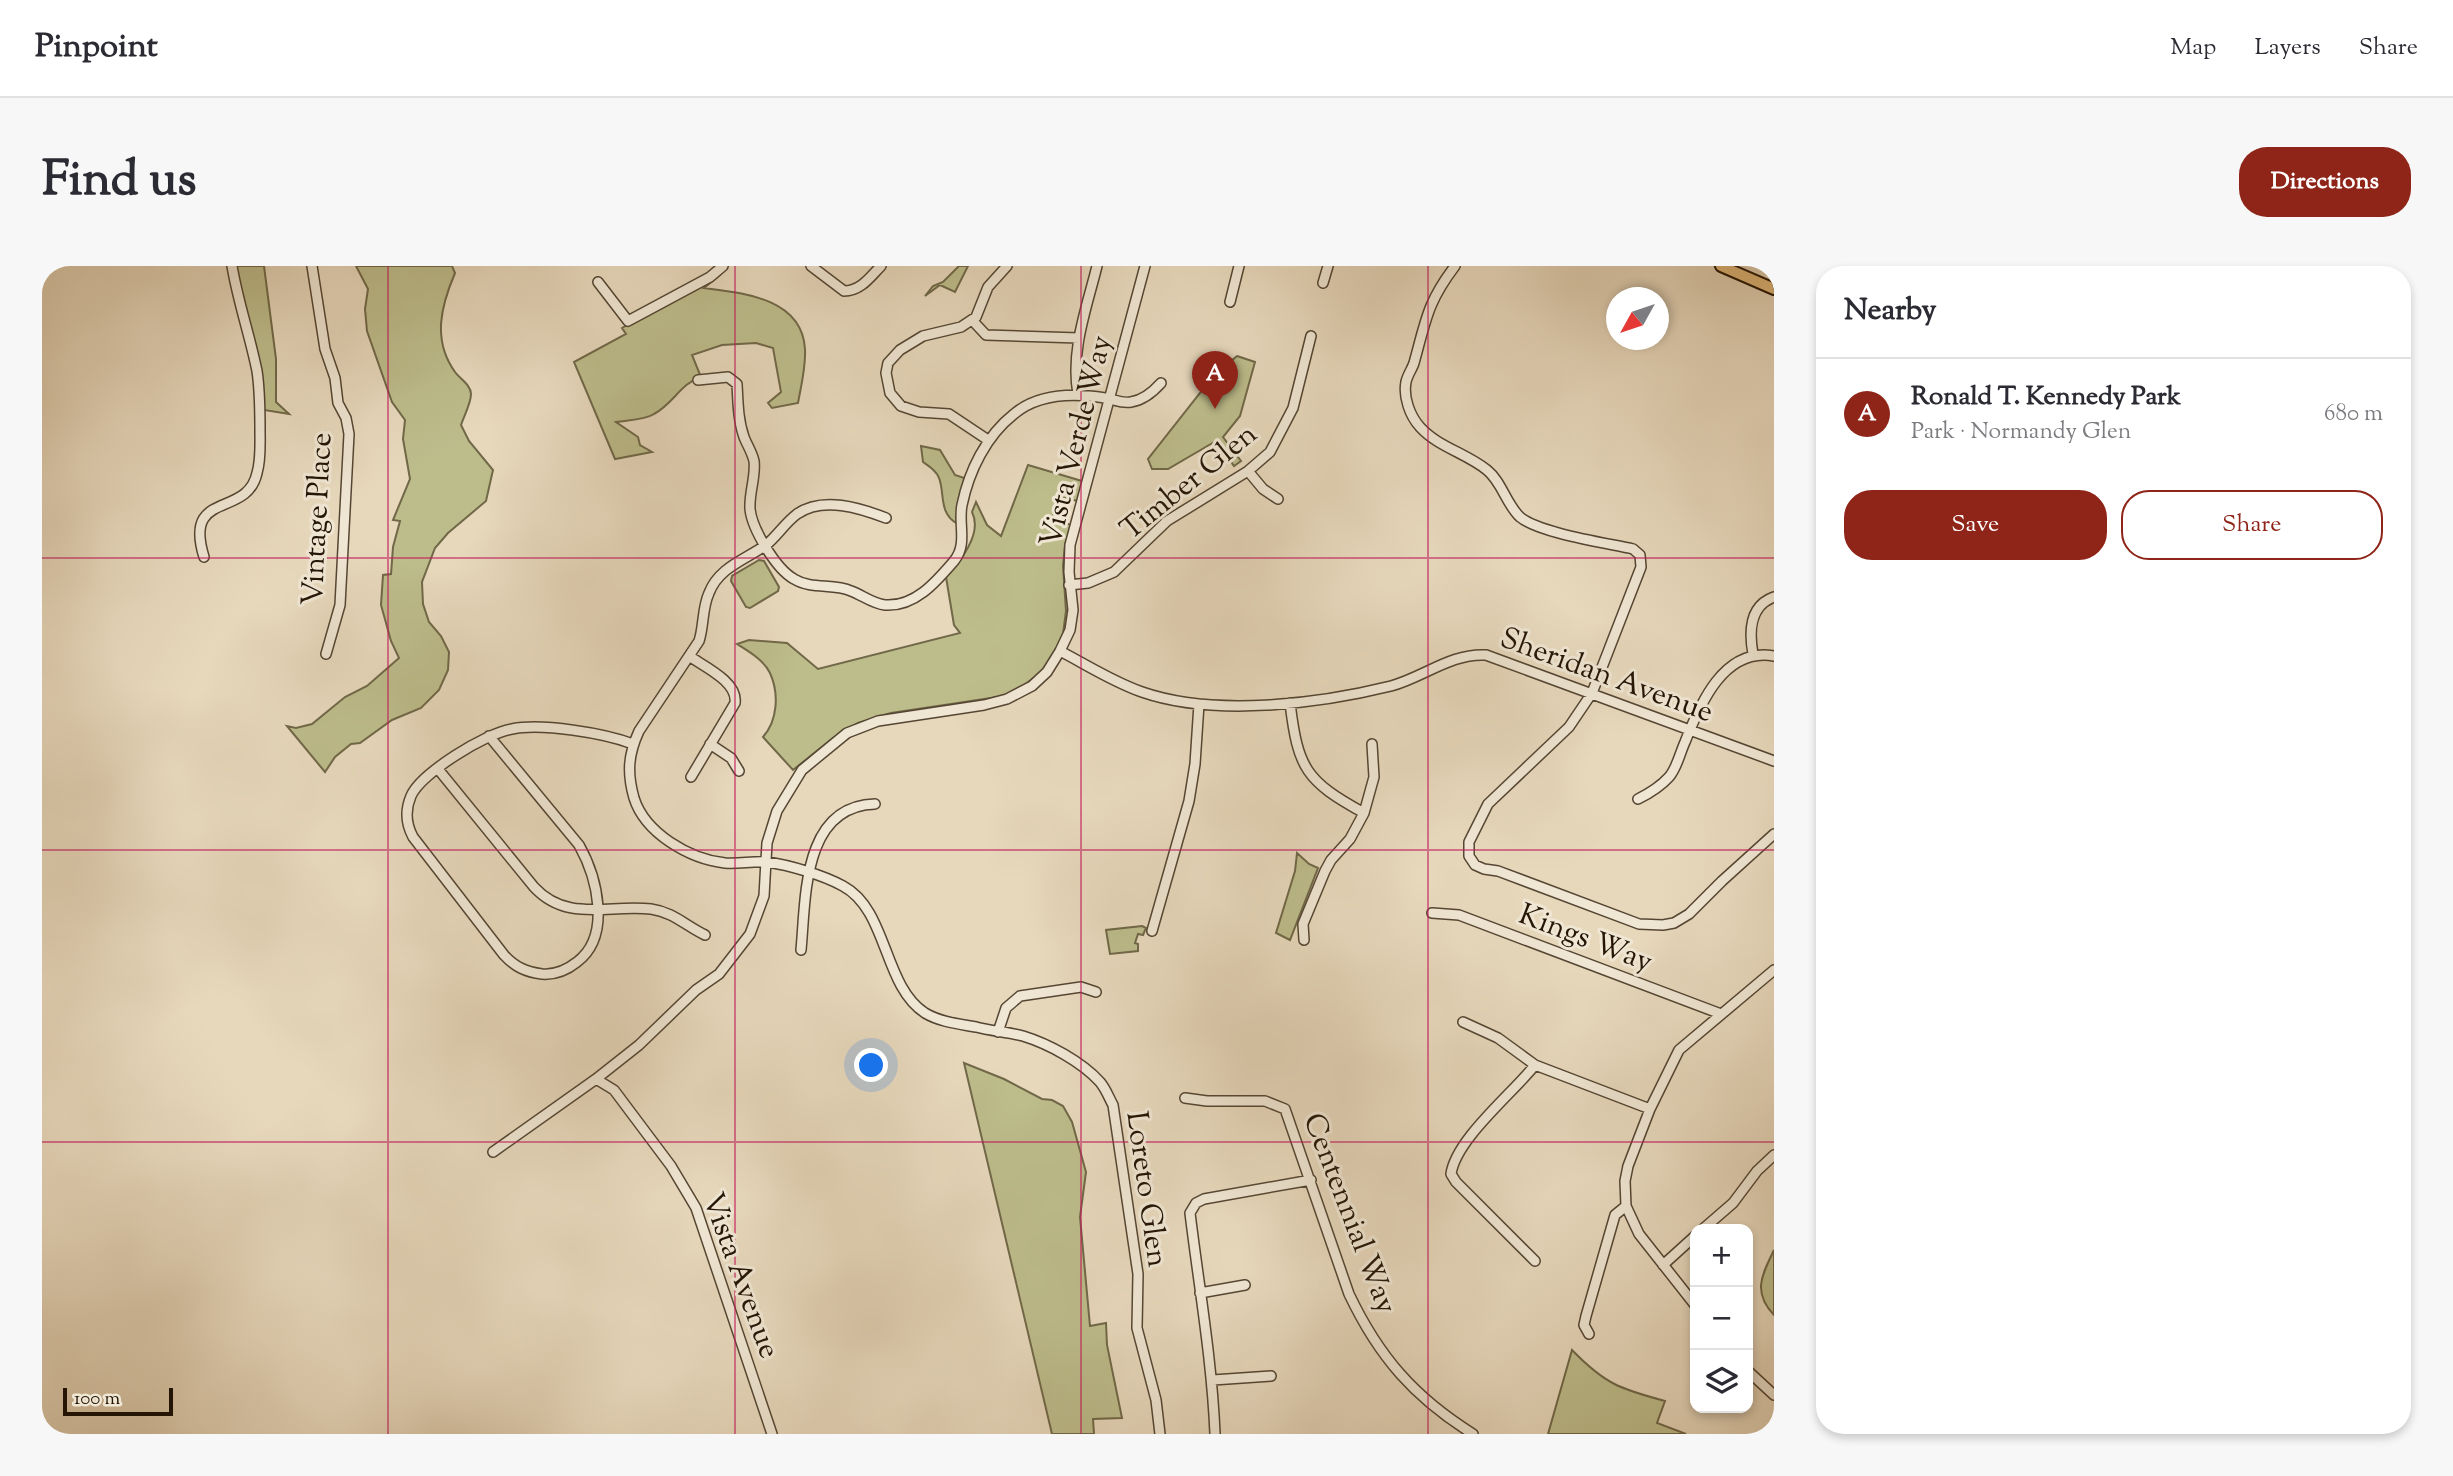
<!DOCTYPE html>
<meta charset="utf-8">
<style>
body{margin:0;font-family:"Sorts Mill Goudy",serif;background:#f7f7f7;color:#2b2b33}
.controls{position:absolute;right:21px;bottom:21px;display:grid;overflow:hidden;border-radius:14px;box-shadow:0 4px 10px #0003}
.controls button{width:63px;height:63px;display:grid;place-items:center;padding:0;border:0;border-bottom:2px solid #e1e1e2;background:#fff;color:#2b2b33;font:35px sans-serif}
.compass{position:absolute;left:1564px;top:21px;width:63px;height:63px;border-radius:50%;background:#fff;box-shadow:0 4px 10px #0003;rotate:230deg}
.scale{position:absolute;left:21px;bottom:18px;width:110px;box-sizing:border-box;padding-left:7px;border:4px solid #241505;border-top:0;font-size:19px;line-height:24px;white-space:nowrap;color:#241505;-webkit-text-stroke:5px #efe6d3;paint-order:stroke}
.you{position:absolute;left:830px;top:800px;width:24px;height:24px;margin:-18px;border:5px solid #fff;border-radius:50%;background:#1a73e8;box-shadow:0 0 0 10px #1a73e833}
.badge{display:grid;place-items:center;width:46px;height:46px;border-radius:50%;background:#8f2418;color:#fff;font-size:23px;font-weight:700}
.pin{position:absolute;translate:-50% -58px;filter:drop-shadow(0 2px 4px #0008)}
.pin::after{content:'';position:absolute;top:37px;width:24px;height:21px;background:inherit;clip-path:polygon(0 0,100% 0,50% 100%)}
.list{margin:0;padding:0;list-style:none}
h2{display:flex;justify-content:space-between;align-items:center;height:91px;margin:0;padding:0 28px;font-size:30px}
h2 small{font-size:23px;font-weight:400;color:#7c7c81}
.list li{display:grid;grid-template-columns:46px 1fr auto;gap:21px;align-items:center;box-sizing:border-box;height:112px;padding:0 28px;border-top:2px solid #e1e1e2}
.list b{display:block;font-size:26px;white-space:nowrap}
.list p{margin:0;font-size:23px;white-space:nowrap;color:#7c7c81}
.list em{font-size:23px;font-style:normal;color:#7c7c81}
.actions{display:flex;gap:14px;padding:21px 28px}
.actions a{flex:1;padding:16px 0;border:2px solid #8f2418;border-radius:28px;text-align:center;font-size:24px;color:#8f2418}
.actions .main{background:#8f2418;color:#fff}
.icon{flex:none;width:38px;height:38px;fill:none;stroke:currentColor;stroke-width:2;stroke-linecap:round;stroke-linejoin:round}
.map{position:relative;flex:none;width:1732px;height:1168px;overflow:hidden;border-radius:28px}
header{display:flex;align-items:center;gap:42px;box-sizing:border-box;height:98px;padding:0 35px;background:#fff;border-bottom:2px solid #e1e1e2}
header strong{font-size:33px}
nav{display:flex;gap:38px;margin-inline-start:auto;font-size:24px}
.intro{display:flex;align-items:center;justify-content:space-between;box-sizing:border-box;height:168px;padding:0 42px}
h1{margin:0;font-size:49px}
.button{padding:18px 32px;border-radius:28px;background:#8f2418;color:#fff;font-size:24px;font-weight:700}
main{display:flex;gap:42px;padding:0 42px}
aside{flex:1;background:#fff;border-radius:28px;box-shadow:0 4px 10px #0003}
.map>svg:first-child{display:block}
</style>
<header>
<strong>Pinpoint</strong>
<nav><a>Map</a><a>Layers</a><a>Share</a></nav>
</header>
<div class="intro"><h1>Find us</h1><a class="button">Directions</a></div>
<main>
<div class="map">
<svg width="1732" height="1168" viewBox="0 0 1732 1168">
<rect width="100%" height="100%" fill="#e7d8bc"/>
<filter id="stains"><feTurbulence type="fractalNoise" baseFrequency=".00286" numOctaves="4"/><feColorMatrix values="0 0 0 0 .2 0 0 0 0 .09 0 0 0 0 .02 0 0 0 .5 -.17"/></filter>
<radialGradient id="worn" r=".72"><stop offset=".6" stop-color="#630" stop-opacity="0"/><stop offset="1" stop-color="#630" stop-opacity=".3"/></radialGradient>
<path fill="#bdbc8b" stroke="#706848" stroke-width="2" d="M192 0H222L234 93V136L247 148 222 144 218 99Z
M314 0H410L413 7C399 40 390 74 413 106 418 113 429 119 429 128 429 137 422 150 419 159L427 175 451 204 444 235 406 267 393 282 380 316 381 338 387 356 399 370 407 386 406 404 397 424 379 442 350 454 318 477 309 478 293 491 283 506 245 460 254 462 270 458 303 431 325 420 357 392 349 375 339 339 341 309 349 308 351 281 358 255 351 254 368 213 361 173 363 154 350 136 325 65 323 43 326 23Z
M917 0H926L913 26 898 19 883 30 891 20 901 16Z
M677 7 678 9 662 22C701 27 760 32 763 83 764 101 759 120 756 137L730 142 726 137 739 126 731 82 714 77 680 79 650 89 659 111C639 117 631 138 612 148 603 154 586 154 574 156L596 171 598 179 610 186 573 193 532 96 584 68 580 62Z
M1195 90 1213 96 1198 150 1181 171 1199 195 1192 200 1174 175 1126 203H1110L1106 193 1173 108Z
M879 180 898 184 913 209 925 213 916 258C896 248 903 226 897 212 895 205 887 200 881 196Z
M986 199 1040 215 1036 235 1017 231 1010 253 1029 259 1023 279 1021 300 1024 345 1021 368 1011 390 998 407 969 429 849 447 816 457 791 472 751 504 721 471C736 454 737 427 728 407 722 394 706 385 695 378L707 374 745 377 776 403 918 367 912 359 904 311C918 295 941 268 930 246L934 236 945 259 959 270Z
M717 294 722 295 737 321 736 325 708 342 704 341 689 315 690 310Z
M1255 587 1267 598 1276 602 1248 674 1234 667 1253 605Z
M1100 660 1104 662 1101 669 1096 668 1093 677 1096 678V685L1068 688 1064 664Z
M922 797 962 813 1000 833 1010 834 1021 840 1030 856 1044 906 1038 951 1048 1060 1064 1057 1065 1079 1080 1152 1051 1153 1052 1168H1010Z
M1732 984V1049C1710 1026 1720 1009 1732 984Z
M1530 1084C1563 1118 1578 1123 1623 1135L1615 1157 1644 1168H1506Z"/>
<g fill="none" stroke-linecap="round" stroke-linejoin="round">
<defs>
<path id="minor" d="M270 0 283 83 293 112 296 137 304 152 307 168 298 339 284 388
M769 0 802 25C819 25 828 11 839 0
M1413 0C1385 37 1384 54 1372 97 1370 103 1365 110 1364 116 1361 131 1368 150 1378 161 1396 181 1424 187 1445 204 1460 216 1464 238 1478 251 1497 267 1564 277 1591 283L1598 289 1599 301 1550 427 1527 461 1446 538 1427 576V590L1433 599 1442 603 1456 605 1597 658 1621 659 1632 657 1647 648 1680 615 1732 568
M556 16 586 55 668 11 681 0
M1281 17 1286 0
M1188 36 1197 0
M930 54 944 69 1037 72
M656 114 686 111 695 118C696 136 696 154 702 171 705 179 710 186 712 195 714 211 707 226 708 243 710 263 734 303 752 313 770 324 791 317 809 325 820 329 831 338 843 339 873 341 894 316 912 295 926 278 916 258 920 239 927 205 944 170 972 148 997 127 1032 127 1063 132 1072 133 1079 138 1089 136 1102 134 1111 126 1119 117
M1036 128C1028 85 1045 41 1055 0
M946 174 907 148 877 146 859 140 848 127 844 107 846 97 858 84 881 70 919 61 934 51 946 21 965 0
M1206 205 1221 223 1236 233
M844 252C818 242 781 230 755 248 743 257 735 270 724 279 703 294 677 301 667 327 660 342 662 360 657 375L597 465C586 489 585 507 592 532 603 567 647 593 683 597 697 598 711 595 725 596 747 599 781 609 801 620 846 644 841 720 883 747 898 756 917 758 934 761 949 765 966 766 981 770 1007 778 1040 796 1058 816 1064 823 1067 832 1071 839L1096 1008 1095 1062 1114 1134 1118 1168
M162 291C141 223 205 253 215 207 219 194 218 178 218 164 218 144 218 125 215 105 208 70 196 36 190 0
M1027 319 1046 317 1072 306 1125 255 1206 205 1228 186 1251 142 1269 70
M1018 385C1045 399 1071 416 1100 426 1172 451 1276 438 1349 420 1382 411 1409 387 1444 389L1732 495
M1711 388C1707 366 1707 340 1732 331
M647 390C663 401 696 416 693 437L649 511
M1248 437C1256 503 1264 515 1322 547
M447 470 537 579C555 611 570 670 535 696 525 704 513 709 500 708 484 706 473 701 462 689L371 571C364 558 363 544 369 530 379 507 444 467 470 463 500 457 562 467 591 478
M668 478 689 492 697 505
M396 503 492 621C525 657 567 638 609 643 631 646 644 660 663 669
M1596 533C1608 527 1618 521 1627 511 1635 502 1638 487 1643 476 1658 438 1682 381 1732 390
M1390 647 1417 649 1679 748
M1110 665 1147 535 1153 498 1157 438
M1262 674 1261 658 1283 605 1289 594 1308 573 1322 547 1332 511 1330 478
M759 684C764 632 760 540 833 538
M1421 756 1456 772 1493 799 1608 843
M956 766 964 742 978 730 1039 721 1054 726
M554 813 597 779 654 724 677 708 708 668 722 630 725 577 735 545 760 504 805 467 836 455 942 439 965 433 990 420 1005 406 1018 385 1028 364 1031 344 1027 306 1028 279 1103 0
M1143 832 1165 835H1223L1243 843 1307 1028C1337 1091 1372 1131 1431 1168
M451 886 554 813 572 824 629 900 654 942 730 1168
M1661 963 1691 937 1715 905 1732 889
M1493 995 1414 916 1409 908C1414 873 1470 828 1493 799
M1621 999 1653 970
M1158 1027 1203 1019
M1653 1039 1597 968 1584 940 1583 915 1586 900 1608 843 1637 784 1732 704
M1547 1068 1542 1059 1544 1050 1573 949 1584 940
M1706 1105 1732 1129
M1171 1114 1229 1110
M1173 1168C1170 1094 1157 1021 1148 947L1154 937 1162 933 1269 914"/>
<path id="major" d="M1679 0 1732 23"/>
</defs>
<use href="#minor" stroke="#554633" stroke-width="12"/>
<use href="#major" stroke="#241505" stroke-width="14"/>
<use href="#minor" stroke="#efe6d3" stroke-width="9"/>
<use href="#major" stroke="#e4bc7e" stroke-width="10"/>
</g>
<path fill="none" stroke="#c2185b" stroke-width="2" stroke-opacity="0.55" d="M346 0V1168M693 0V1168M1039 0V1168M1386 0V1168M0 292H1732M0 584H1732M0 876H1732"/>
<g text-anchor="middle" stroke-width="6" stroke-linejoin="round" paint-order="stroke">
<g font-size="30" fill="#241505" stroke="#efe6d3">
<text transform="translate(1033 175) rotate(-76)" y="10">Vista Verde Way</text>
<text transform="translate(1146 215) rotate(-39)" y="10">Timber Glen</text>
<text transform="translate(274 253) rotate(-87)" y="10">Vintage Place</text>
<text transform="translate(1565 408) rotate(20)" y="10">Sheridan Avenue</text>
<text transform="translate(1544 671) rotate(21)" y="10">Kings Way</text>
<text transform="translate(1106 923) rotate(82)" y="10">Loreto Glen</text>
<text transform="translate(1309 947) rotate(69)" y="10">Centennial Way</text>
<text transform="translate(700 1009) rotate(70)" y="10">Vista Avenue</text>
</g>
</g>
<rect width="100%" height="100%" filter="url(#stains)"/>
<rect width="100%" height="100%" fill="url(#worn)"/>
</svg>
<div class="controls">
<button>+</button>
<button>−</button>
<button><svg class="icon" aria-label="layers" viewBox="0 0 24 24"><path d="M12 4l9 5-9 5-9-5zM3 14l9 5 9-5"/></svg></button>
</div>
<svg class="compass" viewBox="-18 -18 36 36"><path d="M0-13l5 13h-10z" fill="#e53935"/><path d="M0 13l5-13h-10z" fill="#7c7c81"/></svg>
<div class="scale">100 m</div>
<div class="you"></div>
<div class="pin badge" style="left:1173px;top:143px">A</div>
</div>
<aside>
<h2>Nearby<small></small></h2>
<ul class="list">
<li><span class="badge">A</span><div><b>Ronald T. Kennedy Park</b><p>Park · Normandy Glen</p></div><em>680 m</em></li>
</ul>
<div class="actions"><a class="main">Save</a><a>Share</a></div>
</aside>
</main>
